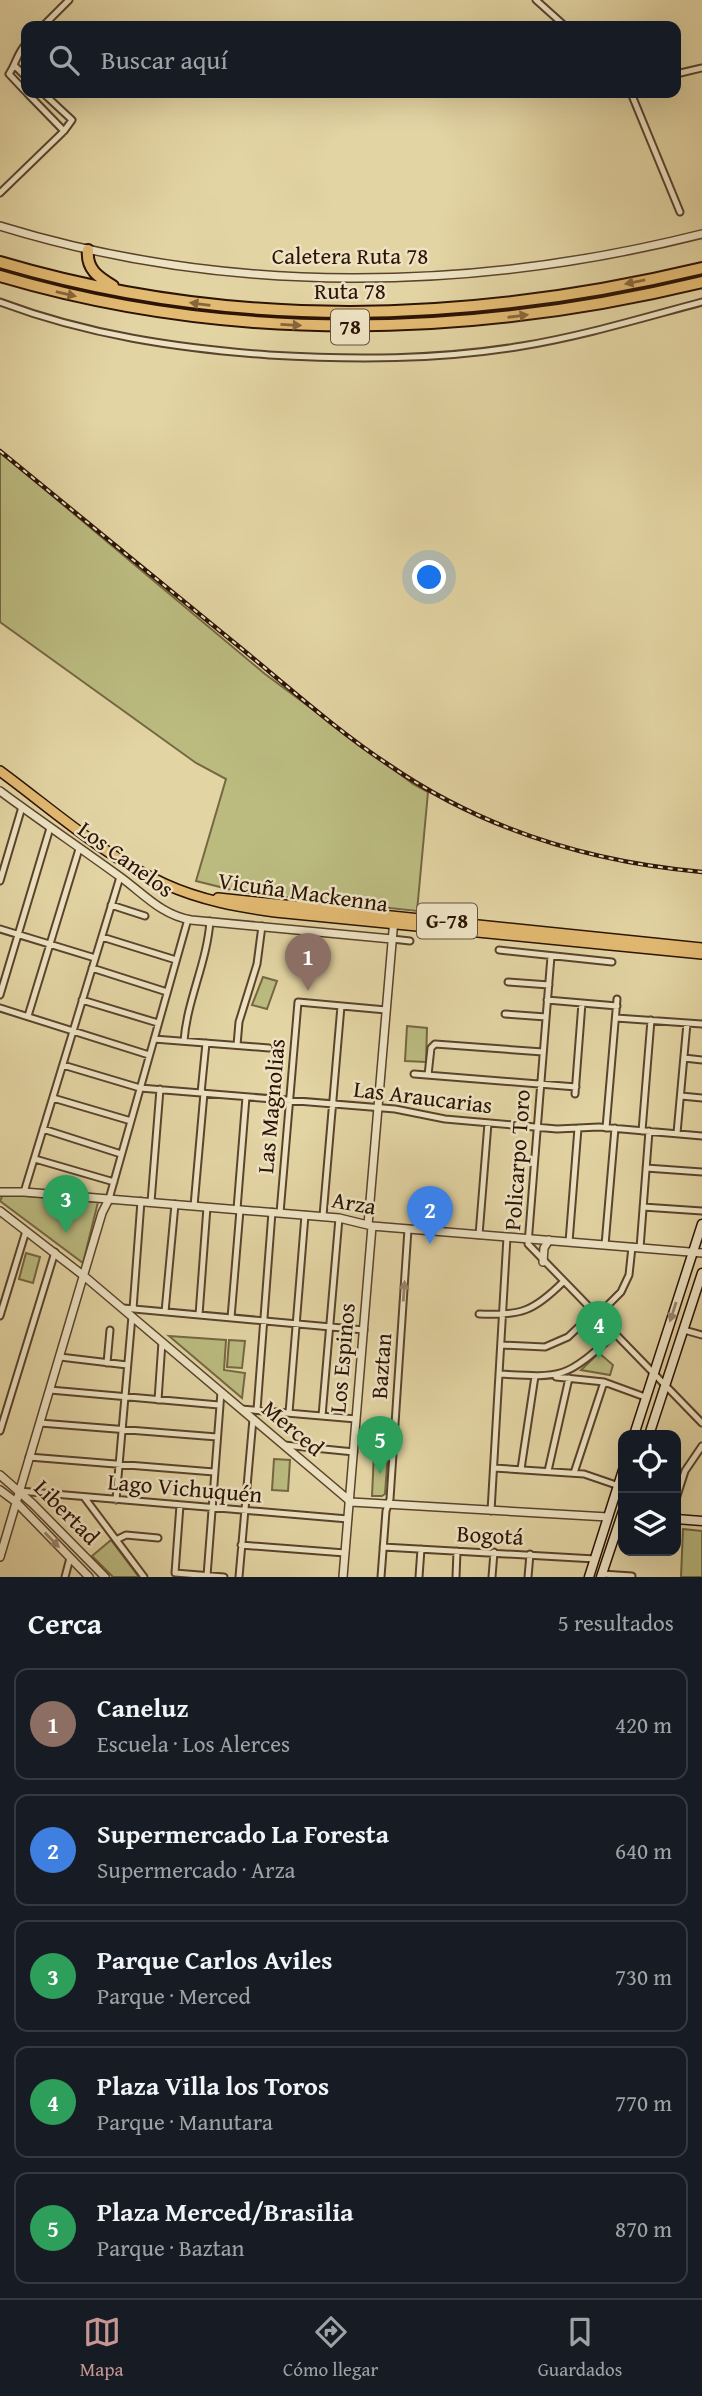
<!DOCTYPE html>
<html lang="es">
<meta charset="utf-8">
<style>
body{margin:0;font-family:"Gentium Book Plus",serif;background:#20242c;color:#f1f3f6}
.controls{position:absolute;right:21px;bottom:21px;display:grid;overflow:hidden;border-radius:14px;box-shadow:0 7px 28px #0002}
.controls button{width:63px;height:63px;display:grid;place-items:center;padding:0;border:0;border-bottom:2px solid #363941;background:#171b24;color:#f1f3f6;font:35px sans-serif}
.you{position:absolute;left:430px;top:578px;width:24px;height:24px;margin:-18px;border:5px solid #fff;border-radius:50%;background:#1a73e8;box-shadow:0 0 0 10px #1a73e833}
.badge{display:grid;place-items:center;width:46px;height:46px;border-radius:50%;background:#c59692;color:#fff;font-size:23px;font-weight:700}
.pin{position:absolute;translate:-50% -58px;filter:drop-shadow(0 2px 4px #0008)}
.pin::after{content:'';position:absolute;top:37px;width:24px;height:21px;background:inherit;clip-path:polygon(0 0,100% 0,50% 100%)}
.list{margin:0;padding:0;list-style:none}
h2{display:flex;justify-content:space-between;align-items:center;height:91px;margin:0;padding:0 28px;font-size:30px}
h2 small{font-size:23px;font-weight:400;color:#9ea1a6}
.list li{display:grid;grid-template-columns:46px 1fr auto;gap:21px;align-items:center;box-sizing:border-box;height:112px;margin:0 14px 14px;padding:0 14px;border:2px solid #363941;border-radius:14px}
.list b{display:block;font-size:26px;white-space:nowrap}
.list p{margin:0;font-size:23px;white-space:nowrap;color:#9ea1a6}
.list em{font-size:23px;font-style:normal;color:#9ea1a6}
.icon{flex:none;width:38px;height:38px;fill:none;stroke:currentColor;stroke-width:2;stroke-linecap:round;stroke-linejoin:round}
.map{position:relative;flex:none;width:702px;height:1577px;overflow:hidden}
.search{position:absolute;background:#171b24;box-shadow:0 7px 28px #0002;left:21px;right:21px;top:21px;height:77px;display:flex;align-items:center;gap:18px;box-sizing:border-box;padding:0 24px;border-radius:14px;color:#9ea1a6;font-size:26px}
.sheet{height:721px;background:#171b24}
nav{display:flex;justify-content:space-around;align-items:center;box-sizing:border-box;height:98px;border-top:2px solid #363941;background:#171b24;font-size:19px;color:#9ea1a6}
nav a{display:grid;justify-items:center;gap:4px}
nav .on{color:#c59692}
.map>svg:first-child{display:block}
</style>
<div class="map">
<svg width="702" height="1577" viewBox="0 0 702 1577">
<rect width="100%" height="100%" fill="#e3d4a3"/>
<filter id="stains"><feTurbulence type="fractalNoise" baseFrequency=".00286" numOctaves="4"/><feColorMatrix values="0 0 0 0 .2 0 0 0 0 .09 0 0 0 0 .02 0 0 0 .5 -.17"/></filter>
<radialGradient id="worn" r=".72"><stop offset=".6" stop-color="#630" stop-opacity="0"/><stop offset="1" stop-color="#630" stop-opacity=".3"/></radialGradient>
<path fill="#bbbb80" stroke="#746742" stroke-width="2" d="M0 452 265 674 413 784 428 792 417 911 240 892 196 881 226 779 196 763 0 622Z
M263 977 277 981 267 1009 252 1005Z
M407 1026 427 1028 426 1062 405 1061Z
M3 1194 98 1202 83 1263 0 1201Z
M26 1253 40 1257 33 1283 19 1279Z
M169 1336 226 1340 224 1370 245 1373 242 1398Z
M229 1340 245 1341 242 1368 227 1367Z
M599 1353 613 1365 610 1375 581 1370Z
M374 1453H388L385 1494 382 1496H372Z
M274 1459 290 1460 288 1491 272 1490Z
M683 1529 702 1531V1577H681Z
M111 1540 139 1577H113L92 1556Z"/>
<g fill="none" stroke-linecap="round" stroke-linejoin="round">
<defs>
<path id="minor" d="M536 0 565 26
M43 26 69 0
M26 44C17 53 16 64 9 74L26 92
M15 66 26 77
M676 74 702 68
M43 93 72 120 64 131
M631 93 680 212
M0 193 64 131 27 93
M0 302C88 335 176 348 269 355 354 360 438 360 522 346 583 336 642 318 702 302
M0 881 22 807
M111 905 145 916
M0 929 95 958
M102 937 176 960
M392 939 410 941
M499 950 612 962
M551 956 528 1244 702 1423
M92 968 167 992
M508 982 549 985
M0 995 50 828
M82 1000 158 1023
M547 1000 617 1006
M0 1008 149 1055
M505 1014 546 1017
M28 1016 79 849
M616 1018 702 1024
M154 1039 269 1048
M184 1041C187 1000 207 963 210 921
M237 1045 239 1022 257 964 262 926
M684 1058 702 1060
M63 1065 140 1088 395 1109 445 1119 557 1129 599 1127 702 1136
M414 1074 576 1087
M428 1075 431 1048 435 1044 543 1052
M201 1093 206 1043
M575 1094 582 1003
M681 1096 702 1098
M53 1098 131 1121
M606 1128 617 999
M43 1129 121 1154
M642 1131 651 1020
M677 1133 687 1023
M35 1159 114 1182
M646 1168 702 1172
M24 1192 120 877
M109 1199 188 919
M151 1202 160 1089
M194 1206 204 1093
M643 1207 702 1211
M237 1209 246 1097
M280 1213 298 1002 386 1010
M323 1216 341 1006
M479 1235 488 1123
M569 1242 578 1128
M605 1245 615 1128
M640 1248 649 1131
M123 1308 364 1330
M133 1309 141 1201
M165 1312 175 1204
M479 1314C521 1316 534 1311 563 1282
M199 1315 207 1207
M0 1316 26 1231
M231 1318 240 1210
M684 1330 702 1335
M501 1345 545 1347 568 1337 588 1318 603 1310 621 1292 629 1275 632 1247
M60 1357 127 1365
M107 1363 110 1330
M499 1374C566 1378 565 1378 615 1334
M556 1377 604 1382 645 1397
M50 1390 219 1405
M158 1400 162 1342
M241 1409 356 1419
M257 1410 272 1212
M289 1413 305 1215
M322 1416 339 1218
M40 1423 217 1437
M0 1431 55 1252
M284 1445 354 1452
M29 1457 214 1472
M494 1468 584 1474 619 1486
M521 1469 535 1376
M548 1471 569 1378
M574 1473 604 1382
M19 1491 348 1519
M84 1497 144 1577
M676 1499 685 1471 702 1446
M116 1500 132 1316
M180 1505 175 1573 224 1577
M491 1511 507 1237
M116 1540 126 1535 158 1538
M241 1545 345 1553
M383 1547 595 1559
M602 1574 632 1576
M207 1576 221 1392
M65 1577 70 1558
M239 1577 253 1419
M381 1577 386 1511 390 1499 408 1229
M419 1577 421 1549
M456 1577 457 1551
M492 1577 494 1552
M528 1577 530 1554"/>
<path id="tertiary" d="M0 226C228 296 472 292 702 234
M0 791C39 820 79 847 119 876 143 893 161 915 191 920L392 939
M0 1192H24L339 1218 372 1226 702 1253
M0 1211 84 1276 351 1502 608 1517
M368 1225 394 919
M543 1262 544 1248 549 1240
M0 1475 33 1504 105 1577
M0 1490 16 1502 89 1577
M0 1557 102 1213 109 1199
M343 1577 372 1226"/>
<path id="secondary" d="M634 1435 702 1224
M649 1435 702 1273
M676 1519 702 1521
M589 1577 623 1470
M601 1577 623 1511"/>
<path id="primary" d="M0 771C53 810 105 857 165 884 200 900 238 907 275 912L702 954
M218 898 702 948"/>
<path id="motorway" d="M88 250C86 269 98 277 113 286
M0 262C233 331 467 324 702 268
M0 276C230 344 470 338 702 282"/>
</defs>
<use href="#minor" stroke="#5a432c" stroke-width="9"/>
<use href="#tertiary" stroke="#5a432c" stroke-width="10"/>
<use href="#secondary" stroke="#2d1305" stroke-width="11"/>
<use href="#primary" stroke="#2d1305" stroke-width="12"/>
<use href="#motorway" stroke="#2d1305" stroke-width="14"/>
<use href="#minor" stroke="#ede3c3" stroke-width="5"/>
<use href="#tertiary" stroke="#ede3c3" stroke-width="7"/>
<use href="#secondary" stroke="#ede3c3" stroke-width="8"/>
<use href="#primary" stroke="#e2ba72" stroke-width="9"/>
<use href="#motorway" stroke="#e2ba72" stroke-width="10"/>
<defs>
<path id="rail" d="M0 451C77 514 154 577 231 640 283 682 333 728 389 765 482 829 590 862 702 872"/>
</defs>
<use href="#rail" stroke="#2d1305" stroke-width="4.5"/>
<use href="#rail" stroke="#ede3c3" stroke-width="2" stroke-dasharray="5" stroke-linecap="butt"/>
</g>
<defs><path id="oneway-solid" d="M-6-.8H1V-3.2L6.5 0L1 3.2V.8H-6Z" transform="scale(1.75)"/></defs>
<g fill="#88663c">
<use href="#oneway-solid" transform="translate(635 282) rotate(169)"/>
<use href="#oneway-solid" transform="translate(66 294) rotate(13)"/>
<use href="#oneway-solid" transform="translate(200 304) rotate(-173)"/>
<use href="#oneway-solid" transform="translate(518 316) rotate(-7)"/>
<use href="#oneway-solid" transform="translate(291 325) rotate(3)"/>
</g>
<g fill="#97856e">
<use href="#oneway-solid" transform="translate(404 1291) rotate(-86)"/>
<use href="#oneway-solid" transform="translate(673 1312) rotate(108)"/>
<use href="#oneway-solid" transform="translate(52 1540) rotate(46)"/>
</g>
<g text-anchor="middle" stroke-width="5" stroke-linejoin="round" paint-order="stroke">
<g fill="#ede3c3" stroke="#67513e" stroke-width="2">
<rect x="331" y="309.5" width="38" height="35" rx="5"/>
<rect x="417" y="903.5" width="60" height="35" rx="5"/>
</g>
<g font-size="21" font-weight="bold" fill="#2d1305">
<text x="350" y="334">78</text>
<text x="447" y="928">G-78</text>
</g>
<g font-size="23" fill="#2d1305" stroke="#ede3c3">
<text x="350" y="264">Caletera Ruta 78</text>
<text x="350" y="299">Ruta 78</text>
<text transform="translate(126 859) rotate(36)" y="8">Los Canelos</text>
<text transform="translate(303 892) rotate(8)" y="8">Vicuña Mackenna</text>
<text transform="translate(423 1097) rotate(7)" y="8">Las Araucarias</text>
<text transform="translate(271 1106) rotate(-85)" y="8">Las Magnolias</text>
<text transform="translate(517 1160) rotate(-86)" y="8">Policarpo Toro</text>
<text transform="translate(354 1203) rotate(10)" y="8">Arza</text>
<text transform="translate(342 1358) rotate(-85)" y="8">Los Espinos</text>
<text transform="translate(381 1366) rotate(-86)" y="8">Baztan</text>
<text transform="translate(293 1428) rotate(40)" y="8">Merced</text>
<text transform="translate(185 1488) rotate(5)" y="8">Lago Vichuquén</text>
<text transform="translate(67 1512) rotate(45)" y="8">Libertad</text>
<text transform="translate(490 1535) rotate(3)" y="8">Bogotá</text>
</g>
</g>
<rect width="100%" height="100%" filter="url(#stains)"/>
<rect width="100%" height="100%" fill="url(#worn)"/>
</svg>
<div class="controls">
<button><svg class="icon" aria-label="locate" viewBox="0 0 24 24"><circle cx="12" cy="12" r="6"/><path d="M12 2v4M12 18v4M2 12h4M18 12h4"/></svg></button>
<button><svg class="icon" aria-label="layers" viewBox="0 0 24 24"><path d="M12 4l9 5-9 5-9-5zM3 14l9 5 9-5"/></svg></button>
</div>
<div class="you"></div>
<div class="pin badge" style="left:308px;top:991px;background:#8d6e63">1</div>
<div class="pin badge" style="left:430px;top:1244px;background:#3f7fe0">2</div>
<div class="pin badge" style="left:66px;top:1233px;background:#2e9e5b">3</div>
<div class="pin badge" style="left:599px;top:1359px;background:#2e9e5b">4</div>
<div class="pin badge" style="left:380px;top:1474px;background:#2e9e5b">5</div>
<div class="search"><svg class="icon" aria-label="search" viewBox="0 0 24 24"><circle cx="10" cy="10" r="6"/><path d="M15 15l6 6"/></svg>Buscar aquí</div>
</div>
<section class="sheet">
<h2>Cerca<small>5 resultados</small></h2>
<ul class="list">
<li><span class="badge" style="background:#8d6e63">1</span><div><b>Caneluz</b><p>Escuela · Los Alerces</p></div><em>420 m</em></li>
<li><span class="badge" style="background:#3f7fe0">2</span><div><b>Supermercado La Foresta</b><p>Supermercado · Arza</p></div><em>640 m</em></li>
<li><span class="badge" style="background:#2e9e5b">3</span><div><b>Parque Carlos Aviles</b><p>Parque · Merced</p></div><em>730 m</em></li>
<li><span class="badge" style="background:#2e9e5b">4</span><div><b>Plaza Villa los Toros</b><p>Parque · Manutara</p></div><em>770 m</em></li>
<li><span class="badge" style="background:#2e9e5b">5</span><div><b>Plaza Merced/Brasilia</b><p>Parque · Baztan</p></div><em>870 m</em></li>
</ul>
</section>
<nav>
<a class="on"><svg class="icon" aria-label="map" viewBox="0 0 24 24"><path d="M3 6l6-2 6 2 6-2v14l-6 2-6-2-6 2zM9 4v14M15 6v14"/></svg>Mapa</a>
<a><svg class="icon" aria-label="directions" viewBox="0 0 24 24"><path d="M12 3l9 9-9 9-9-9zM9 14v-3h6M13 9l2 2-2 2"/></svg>Cómo llegar</a>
<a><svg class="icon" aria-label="saved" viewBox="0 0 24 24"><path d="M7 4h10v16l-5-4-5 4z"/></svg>Guardados</a>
</nav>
